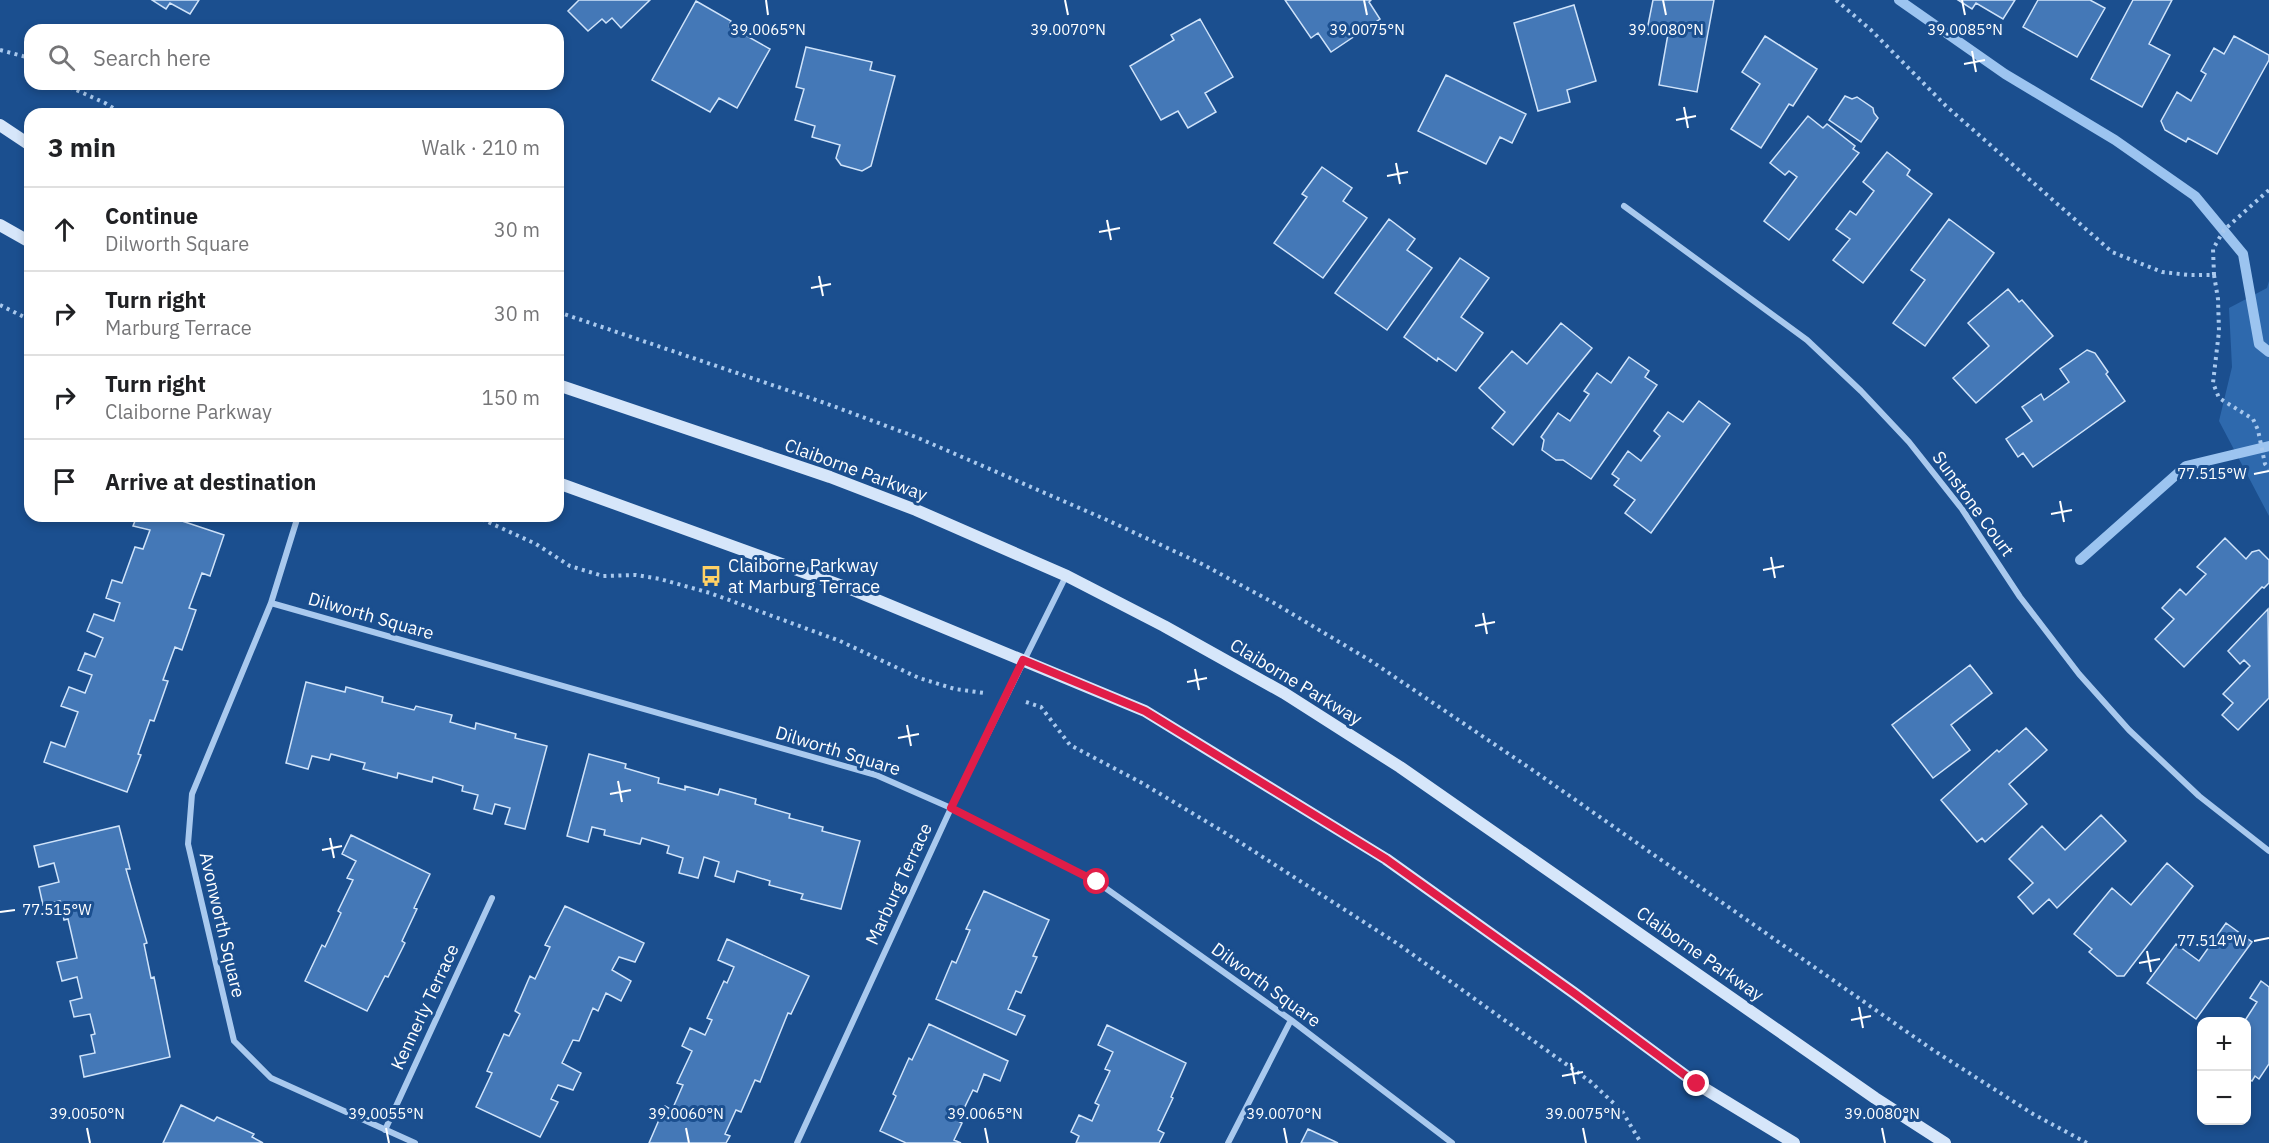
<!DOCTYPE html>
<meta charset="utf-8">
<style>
body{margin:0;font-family:"IBM Plex Sans",sans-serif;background:#f2f2f2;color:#202124}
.controls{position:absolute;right:18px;bottom:18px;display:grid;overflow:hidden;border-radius:12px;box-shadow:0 3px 9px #0003}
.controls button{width:54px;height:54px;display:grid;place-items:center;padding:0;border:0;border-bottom:2px solid #e0e0e0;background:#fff;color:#202124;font:30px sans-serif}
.stop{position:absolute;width:18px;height:18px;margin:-14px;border:4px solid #e11d48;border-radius:50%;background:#fff}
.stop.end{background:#e11d48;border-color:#fff;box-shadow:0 2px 6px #0008}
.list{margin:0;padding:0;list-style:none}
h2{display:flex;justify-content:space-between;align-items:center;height:78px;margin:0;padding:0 24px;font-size:26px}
h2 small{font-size:20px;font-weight:400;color:#757577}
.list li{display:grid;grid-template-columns:39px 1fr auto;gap:18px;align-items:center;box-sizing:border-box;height:84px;padding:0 24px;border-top:2px solid #e0e0e0}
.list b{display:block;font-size:22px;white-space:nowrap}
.list p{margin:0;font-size:20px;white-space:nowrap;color:#757577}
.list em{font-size:20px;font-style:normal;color:#757577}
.icon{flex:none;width:33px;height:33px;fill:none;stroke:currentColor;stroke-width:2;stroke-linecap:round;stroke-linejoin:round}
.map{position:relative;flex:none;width:2269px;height:1143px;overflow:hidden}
.search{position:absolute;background:#fff;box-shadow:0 3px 9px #0003;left:24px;top:24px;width:540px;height:66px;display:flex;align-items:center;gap:15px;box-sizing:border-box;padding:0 21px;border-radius:18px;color:#757577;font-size:22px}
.panel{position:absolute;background:#fff;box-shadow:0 3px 9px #0003;left:24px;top:108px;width:540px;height:414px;border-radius:18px}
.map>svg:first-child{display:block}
</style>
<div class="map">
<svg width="2269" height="1143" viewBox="0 0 2269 1143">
<rect width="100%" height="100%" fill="#1b4f8f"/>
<path fill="#2e69ad" d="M2269 281V516L2219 421 2232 367 2229 308 2267 288Z"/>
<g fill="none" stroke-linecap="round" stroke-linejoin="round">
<path stroke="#9cc4f0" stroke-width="10" d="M1899 0 2005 74 2115 140 2195 196 2243 254 2259 344 2269 352
M2080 560 2186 466 2269 446"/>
</g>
<path fill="#4478b7" stroke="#cfe3fa" stroke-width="1.5" d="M152 0H199L190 14 170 3 166 9Z
M579 0H650L621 28 612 18 606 23 602 19 588 31 568 11Z
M1285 0H1371L1369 2 1380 19 1331 52 1318 33 1311 38Z
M1653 0H1714L1697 92 1659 85 1668 34 1647 30Z
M1958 0H2015L2003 19 1976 3 1972 9Z
M2038 0H2090L2105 8 2077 57 2023 27Z
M2133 0H2172L2149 44 2170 55 2142 107 2091 79Z
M696 1 731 21 729 26 770 49 737 108 719 98 710 112 652 80Z
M1574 5 1596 81 1567 90 1570 102 1538 111 1514 23Z
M1200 19 1233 77 1205 93 1216 112 1188 128 1178 111 1161 120 1130 66 1174 40 1171 35Z
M1765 36 1817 69 1793 106 1789 104 1761 148 1731 129 1760 84 1742 72Z
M2234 36 2269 55V60L2217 154 2188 138 2186 142 2165 130 2161 121 2177 92 2191 101 2206 74 2201 71 2214 48 2224 54Z
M806 47 872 62 870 70 895 76 871 166 862 171 841 165 836 158 840 145 812 137 815 126 795 120 804 89 796 87Z
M1446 75 1526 114 1512 143 1500 137 1486 164 1418 131Z
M1845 96 1852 99 1857 97 1873 108 1874 113 1878 118 1861 142 1829 120Z
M1808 116 1823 128 1827 124 1855 146 1853 149 1859 153 1789 240 1764 221 1797 177 1789 171 1785 175 1770 163Z
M1887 152 1910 170 1907 175 1932 194 1863 283 1833 260 1850 239 1836 229 1850 211 1856 215 1874 191 1863 182Z
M1322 167 1352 188 1343 201 1367 218 1323 278 1274 243 1307 197 1302 194Z
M1389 219 1415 239 1407 250 1432 268 1387 330 1335 293Z
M1949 219 1994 253 1925 346 1893 323 1925 280 1911 270Z
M1460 258 1489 278 1461 317 1483 333 1456 371 1438 358 1437 361 1404 337Z
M2008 289 2019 302 2022 300 2053 336 1976 403 1953 378 1989 346 1968 323Z
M1561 323 1592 348 1513 445 1492 428 1505 412 1479 388 1512 351 1527 364Z
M2087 350 2095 353 2108 372 2106 374 2125 401 2033 467 2023 453 2018 457 2006 439 2032 421 2022 407 2041 394 2044 400 2069 382 2060 369Z
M1629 357 1649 371 1645 377 1657 385 1591 479 1563 460H1556L1542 450 1544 440 1541 437 1558 413 1570 421 1589 394 1584 391 1597 373 1611 383Z
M1699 401 1730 424 1651 533 1625 513 1635 500 1614 485 1619 479 1612 474 1628 451 1641 461 1660 436 1654 431 1668 412 1683 422Z
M137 516H167L224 535 210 576 202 573 189 608 196 610 182 650 175 647 163 680 168 681 154 721 150 720 138 754 141 755 127 792 44 762 51 742 65 747 78 712 61 706 69 687 85 693 92 675 78 670 85 653 95 657 103 638 87 631 94 614 114 621 120 603 106 598 112 580 122 583 135 547 143 549 150 530 133 526Z
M2225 538 2246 559 2252 552 2259 550 2269 560V583L2264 588 2262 587 2184 667 2155 639 2174 619 2162 608 2180 589 2186 595 2206 574 2197 567Z
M2268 609 2269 698 2238 730 2222 715 2233 703 2223 694 2250 666 2244 660 2240 664 2228 651Z
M1970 665 1992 693 1951 725 1970 750 1933 778 1892 725Z
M306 682 345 692 346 687 383 697 382 702 414 710 416 706 452 715 450 722 475 729 476 723 516 734 515 738 547 746 525 829 505 824 510 808 495 804 492 814 474 809 478 795 462 791 463 786 433 777 432 782 398 773 397 778 363 769 365 763 331 754 329 760 312 756 308 769 286 763Z
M2026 728 2047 750 2009 784 2027 804 1985 842 1982 838 1977 842 1941 800 1997 750 1999 752Z
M589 754 626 764 625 768 659 778 658 783 685 790V786L718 795 720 789 756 799 755 804 790 814 789 818 823 827 822 831 860 841 841 909 801 899 803 894 769 885 770 881 737 871 734 882 715 876 719 862 704 857 698 878 679 873 683 858 667 853 669 846 642 838 640 844 604 835 605 830 592 827 588 842 567 836Z
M2101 815 2126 841 2057 908 2049 899 2033 914 2018 897 2033 883 2009 859 2042 826 2065 850Z
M119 826 130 869H126L147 943 144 944 151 978 154 977 170 1057 84 1077 80 1056 95 1053 91 1035 95 1034 90 1014 74 1017 70 1001 82 998 77 977 62 981 57 962 77 958 68 919 64 920 60 901 43 905 39 887 59 882 54 863 39 867 34 846Z
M351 835 430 874 414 908 417 909 402 941 405 943 388 977 385 976 367 1011 305 981 322 945 325 947 341 913 338 911 353 880 347 878 356 861 342 854Z
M2167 863 2193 886 2124 976H2117L2089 952 2092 949 2074 934 2112 888 2131 905Z
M984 891 1049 920 1033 956 1037 957 1021 993 1016 991 1008 1009 1025 1016 1016 1035 936 999 952 961 956 963 970 930 966 929Z
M565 906 644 943 635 962 619 957 612 970 631 981 621 1001 606 993 598 1011 593 1008 579 1041 573 1040 562 1063 581 1073 573 1090 558 1085 551 1099 558 1102 540 1137 476 1107 492 1073 487 1071 504 1034 509 1036 520 1014 515 1011 530 976 535 979 550 947 545 945Z
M2226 923 2252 942 2196 1019 2147 983 2176 944 2199 961Z
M727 939 809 976 791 1014 788 1013 760 1082 755 1080 741 1112 736 1110 725 1134 730 1136 726 1143H649L665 1106 672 1110 683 1085 677 1083 692 1051 682 1046 690 1028 705 1035 712 1020 707 1018 724 981 727 983 734 967 718 960Z
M2261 981 2269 987V1064L2259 1079 2255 1076 2252 1081 2246 1078 2250 1072 2246 1069V1022H2244L2257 1002 2250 998Z
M929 1024 1008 1061 1000 1081 984 1074 977 1092 973 1090 958 1121 962 1123 954 1140 961 1143H906L880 1131 896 1096 893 1094 909 1058 912 1060Z
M1107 1025 1186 1063 1171 1097 1173 1098 1158 1130 1164 1133 1159 1143H1076L1079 1136 1071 1132 1079 1115 1092 1121 1099 1105 1095 1103 1110 1071 1105 1069 1113 1052 1098 1045Z
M181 1105 214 1121 217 1117 254 1134 252 1137 263 1143H163Z
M1308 1129 1338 1143H1301Z"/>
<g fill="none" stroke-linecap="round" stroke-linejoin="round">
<path stroke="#a9c9ee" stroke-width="4" stroke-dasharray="3 4.5" stroke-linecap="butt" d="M1836 0 1871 30 1946 106 2112 252 2162 272 2189 275H2214L2218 299 2219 331 2213 383 2219 398 2253 419 2258 430 2265 464 2269 469
M0 50 30 58
M63 84 105 103 123 114
M2214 275 2213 249 2224 230 2269 190
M0 305 30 320
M558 312 825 403 916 437 1107 520 1202 564 1274 603 1371 661 1534 771 1930 1048 2033 1114 2087 1143
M475 516 536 544 570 566 603 576 636 575 660 579 710 593 840 641 919 678 955 689 984 693
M1026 702 1041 707 1070 745 1142 783 1227 834 1398 944 1591 1082 1622 1111 1641 1143"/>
<path stroke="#a9c9ee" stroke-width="6" d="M1624 206 1807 340 1861 391 1909 442 1962 509 2020 597 2079 674 2129 730 2199 796 2269 851
M298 516 271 603 192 794 188 844 234 1041 271 1078 415 1143
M271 603 876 775 951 808 1097 882 1291 1020 1452 1143
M385 1130 492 898
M797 1143 951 808 1066 576
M1228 1143 1291 1020"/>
<path stroke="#d6e6fa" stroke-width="12" d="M0 125 30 145
M0 225 30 242
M558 385 830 477 916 510 1067 576 1164 626 1284 693 1400 767 1875 1098 1945 1143
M558 483 853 590 1145 711 1386 859 1574 993 1697 1084 1794 1143"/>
</g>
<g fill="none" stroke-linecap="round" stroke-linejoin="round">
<path stroke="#e11d48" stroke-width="8" d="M1097 882 951 808 1023 660 1145 711 1386 859 1574 993 1697 1084"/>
</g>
<path fill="none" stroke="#fff" stroke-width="2" d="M766 0 768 15M1065 0 1068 15M1364 0 1367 15M1663 0 1666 15M1962 0 1965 15M1972 51 1976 72M1964 64 1985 60M1684 107 1688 128M1676 120 1696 116M1396 163 1400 184M1387 176 1408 172M1107 220 1111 240M1099 232 1120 228M819 276 823 296M811 288 831 284M2254 474 2269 471M2060 501 2064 522M2051 514 2072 510M1771 557 1775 578M1763 570 1784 566M1483 613 1487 634M1475 626 1495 622M1195 669 1199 690M1187 682 1207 678M907 725 911 746M898 738 919 734M618 781 622 802M610 794 631 790M330 838 334 858M322 850 342 846M0 912 15 910M2254 941 2269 938M2147 951 2151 972M2139 963 2160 959M1859 1007 1863 1028M1851 1020 1871 1016M1571 1063 1575 1084M1562 1076 1583 1072M87 1128 90 1143M386 1128 389 1143M686 1128 689 1143M985 1128 988 1143M1284 1128 1287 1143M1583 1128 1586 1143M1882 1128 1885 1143"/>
<defs>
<symbol id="bus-bare" viewBox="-9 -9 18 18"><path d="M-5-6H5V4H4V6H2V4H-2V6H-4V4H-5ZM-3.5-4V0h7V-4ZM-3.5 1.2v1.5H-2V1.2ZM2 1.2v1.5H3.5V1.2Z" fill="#ffd166" stroke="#1b4f8f" stroke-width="2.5" paint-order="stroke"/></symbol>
</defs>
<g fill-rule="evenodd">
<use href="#bus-bare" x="696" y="561" width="30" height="30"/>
</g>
<g text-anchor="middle" stroke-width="6" stroke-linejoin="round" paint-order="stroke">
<g font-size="18" fill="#fff" stroke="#1b4f8f">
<text transform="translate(856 470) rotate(20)" y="6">Claiborne Parkway</text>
<text transform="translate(1973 504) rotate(54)" y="6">Sunstone Court</text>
<text transform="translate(371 616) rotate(16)" y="6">Dilworth Square</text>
<text transform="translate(1296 682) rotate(31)" y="6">Claiborne Parkway</text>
<text transform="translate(838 751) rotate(17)" y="6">Dilworth Square</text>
<text transform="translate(899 884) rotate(-65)" y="6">Marburg Terrace</text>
<text transform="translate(222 925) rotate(77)" y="6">Avonworth Square</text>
<text transform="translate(1700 954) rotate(35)" y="6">Claiborne Parkway</text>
<text transform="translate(1266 985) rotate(36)" y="6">Dilworth Square</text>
<text transform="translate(425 1007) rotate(-65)" y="6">Kennerly Terrace</text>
</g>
<g font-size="18" fill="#fff" stroke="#1b4f8f" text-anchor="start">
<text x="728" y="572">Claiborne Parkway<tspan x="728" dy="21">at Marburg Terrace</tspan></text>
</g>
</g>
<g font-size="15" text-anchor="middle" fill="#fff" stroke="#1b4f8f" stroke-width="6" stroke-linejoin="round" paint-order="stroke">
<text x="768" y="35">39.0065°N</text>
<text x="1068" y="35">39.0070°N</text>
<text x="1367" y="35">39.0075°N</text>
<text x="1666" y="35">39.0080°N</text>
<text x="1965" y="35">39.0085°N</text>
<text x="2212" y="479">77.515°W</text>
<text x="57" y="915">77.515°W</text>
<text x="2212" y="946">77.514°W</text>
<text x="87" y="1119">39.0050°N</text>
<text x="386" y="1119">39.0055°N</text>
<text x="686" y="1119">39.0060°N</text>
<text x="985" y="1119">39.0065°N</text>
<text x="1284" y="1119">39.0070°N</text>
<text x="1583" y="1119">39.0075°N</text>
<text x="1882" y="1119">39.0080°N</text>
</g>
</svg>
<div class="controls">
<button>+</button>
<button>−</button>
</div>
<div class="stop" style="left:1097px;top:882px"></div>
<div class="stop end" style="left:1697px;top:1084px"></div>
<div class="search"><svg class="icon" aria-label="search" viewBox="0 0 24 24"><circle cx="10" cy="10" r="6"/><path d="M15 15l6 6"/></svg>Search here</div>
<section class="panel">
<h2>3 min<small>Walk · 210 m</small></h2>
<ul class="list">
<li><svg class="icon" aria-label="ahead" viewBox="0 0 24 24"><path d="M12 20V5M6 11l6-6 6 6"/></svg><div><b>Continue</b><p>Dilworth Square</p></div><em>30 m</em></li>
<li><svg class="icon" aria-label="right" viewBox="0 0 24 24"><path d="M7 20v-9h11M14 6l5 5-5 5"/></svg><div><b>Turn right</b><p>Marburg Terrace</p></div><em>30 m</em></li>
<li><svg class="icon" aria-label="right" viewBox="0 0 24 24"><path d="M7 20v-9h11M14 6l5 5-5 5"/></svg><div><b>Turn right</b><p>Claiborne Parkway</p></div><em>150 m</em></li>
<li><svg class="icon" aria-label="arrive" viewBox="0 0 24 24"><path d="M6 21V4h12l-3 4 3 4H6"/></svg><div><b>Arrive at destination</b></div></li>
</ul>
</section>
</div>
